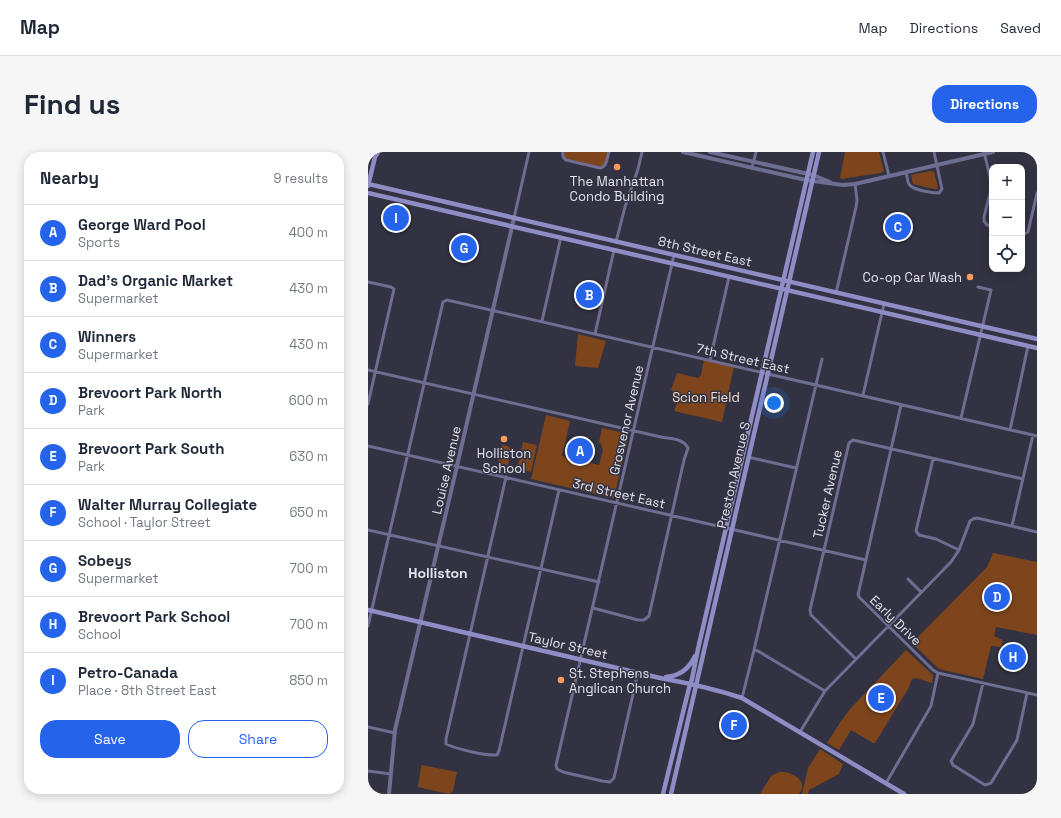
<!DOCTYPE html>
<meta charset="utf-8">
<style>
body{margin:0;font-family:"Space Grotesk",sans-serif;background:#f6f6f7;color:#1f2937}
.controls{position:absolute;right:12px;top:12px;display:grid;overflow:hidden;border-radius:8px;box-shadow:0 2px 10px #0003}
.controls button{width:36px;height:36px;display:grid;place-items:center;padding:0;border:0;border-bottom:1px solid #e0e1e3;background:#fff;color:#1f2937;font:20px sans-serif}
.you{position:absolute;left:406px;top:251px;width:14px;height:14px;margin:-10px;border:3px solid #fff;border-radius:50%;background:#1a73e8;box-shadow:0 0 0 6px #1a73e833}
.badge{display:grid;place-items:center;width:26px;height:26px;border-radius:50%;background:#2563eb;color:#fff;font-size:13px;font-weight:700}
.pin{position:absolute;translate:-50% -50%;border:2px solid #fff;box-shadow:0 1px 4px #0006}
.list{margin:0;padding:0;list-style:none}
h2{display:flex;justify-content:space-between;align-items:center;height:52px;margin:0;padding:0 16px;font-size:17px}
h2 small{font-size:13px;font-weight:400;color:#747a83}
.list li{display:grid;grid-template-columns:26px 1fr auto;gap:12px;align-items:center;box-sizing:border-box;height:56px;padding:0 16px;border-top:1px solid #e0e1e3}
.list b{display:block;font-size:15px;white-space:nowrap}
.list p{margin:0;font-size:13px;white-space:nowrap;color:#747a83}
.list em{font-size:13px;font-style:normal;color:#747a83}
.actions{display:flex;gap:8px;padding:12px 16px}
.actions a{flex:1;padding:9px 0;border:1px solid #2563eb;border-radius:16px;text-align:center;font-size:14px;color:#2563eb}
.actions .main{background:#2563eb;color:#fff}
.icon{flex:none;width:22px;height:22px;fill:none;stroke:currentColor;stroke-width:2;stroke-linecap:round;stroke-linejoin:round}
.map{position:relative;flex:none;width:669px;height:642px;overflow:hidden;border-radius:16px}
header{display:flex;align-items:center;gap:24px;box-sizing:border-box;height:56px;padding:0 20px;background:#fff;border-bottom:1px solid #e0e1e3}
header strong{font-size:19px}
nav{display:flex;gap:22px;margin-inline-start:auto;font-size:14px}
.intro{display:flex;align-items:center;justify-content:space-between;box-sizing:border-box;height:96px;padding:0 24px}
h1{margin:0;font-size:28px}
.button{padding:10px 18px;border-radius:16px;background:#2563eb;color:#fff;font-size:14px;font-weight:700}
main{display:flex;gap:24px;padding:0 24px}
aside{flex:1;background:#fff;border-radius:16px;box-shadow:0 2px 10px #0003}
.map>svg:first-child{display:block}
</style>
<header>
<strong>Map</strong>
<nav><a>Map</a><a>Directions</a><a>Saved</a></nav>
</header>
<div class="intro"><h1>Find us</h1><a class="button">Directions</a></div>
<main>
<aside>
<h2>Nearby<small>9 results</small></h2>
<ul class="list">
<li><span class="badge">A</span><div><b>George Ward Pool</b><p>Sports</p></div><em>400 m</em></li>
<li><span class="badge">B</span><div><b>Dad's Organic Market</b><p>Supermarket</p></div><em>430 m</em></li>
<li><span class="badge">C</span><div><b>Winners</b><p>Supermarket</p></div><em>430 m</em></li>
<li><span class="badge">D</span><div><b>Brevoort Park North</b><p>Park</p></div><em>600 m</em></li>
<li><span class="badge">E</span><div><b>Brevoort Park South</b><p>Park</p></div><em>630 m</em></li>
<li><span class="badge">F</span><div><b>Walter Murray Collegiate</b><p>School · Taylor Street</p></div><em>650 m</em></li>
<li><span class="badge">G</span><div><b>Sobeys</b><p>Supermarket</p></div><em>700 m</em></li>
<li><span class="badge">H</span><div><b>Brevoort Park School</b><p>School</p></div><em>700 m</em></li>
<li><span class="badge">I</span><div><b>Petro-Canada</b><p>Place · 8th Street East</p></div><em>850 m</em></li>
</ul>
<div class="actions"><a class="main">Save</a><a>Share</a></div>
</aside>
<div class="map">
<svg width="669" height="642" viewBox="0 0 669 642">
<rect width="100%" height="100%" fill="#323242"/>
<path fill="#7e451d" d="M195 0H241L235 16 198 8Z
M477 0H511L516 19 513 21 479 26 475 27 472 26Z
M563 19 566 20 570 35 569 37H566L545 32 543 23Z
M210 182 238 189 230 216 207 214Z
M336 207 366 214 354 270 306 259 312 244 303 238 309 221 330 226 333 223Z
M178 263 202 269 194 304 231 313 235 298 233 292 231 290 234 276 261 282 246 346 163 327Z
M155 290 169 293 163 320 149 317Z
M134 293 140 294 143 298 140 313 130 311Z
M625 401 669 410V483L628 475 626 484 635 488 633 495 623 494 615 527 571 517 544 491 619 415Z
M538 498 565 523 564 531 548 526 544 527 540 537 507 591H505L483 578 471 598 459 591 473 569 483 556Z
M452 597 475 612 471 622 441 638 440 642H434L440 616Z
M54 613 89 620 85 639 81 642 50 635 53 615Z
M411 620C418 619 432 624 434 632 435 636 433 639 431 642H392L403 624Z"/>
<path fill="#a6571d" d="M204 292 222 296 219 307 202 302Z"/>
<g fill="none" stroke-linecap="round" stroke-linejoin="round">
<path stroke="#6e6d92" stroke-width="3" d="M195 0C194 4 195 6 198 8L232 16C239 15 239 6 241 0
M515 0 521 24
M616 0 624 33 616 65V69L619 73 624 74
M666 0 669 11
M384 16 388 0
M538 20C539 23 539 29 541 32 544 38 564 41 571 41L574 37 566 0
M146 66 161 0
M654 81 656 82 660 80 669 41
M248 90 257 55 270 17 274 0
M0 130 23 135 26 137 0 252
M468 141 488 55 489 48 487 32
M174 169 193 85
M227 182 246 98
M342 208 361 125
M0 218 293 285C302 287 315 286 320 296L316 308 281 464 276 468H270L225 456
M495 243 516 152
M533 253 490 443 492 446 565 518 570 521 669 543
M593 266 623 138 610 135
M642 278 660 194
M0 294 498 408
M380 305 428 316
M565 307 548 379 551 383 568 387 591 398
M138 325 78 587V592C89 597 117 604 129 603L131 599 191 338
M644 374 665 283
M0 378 231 430
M540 427 553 440
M0 474 75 150 79 148 669 284
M386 498 390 499 457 539
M488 507 443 463 442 458 481 291 485 288 655 327
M270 520 246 626 242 630 234 629 195 620 189 617 188 613 306 103
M615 531 605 572 583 609 585 613 617 633 623 631 649 588 659 541
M374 546 386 498 454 207
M0 575 27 581
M432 580 457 539 583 410 591 398 602 369 605 367 609 366 669 380
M0 619 23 622
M518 631 563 554 570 521"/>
<path stroke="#6e6d92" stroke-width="4" d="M315 0 438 28 475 33 487 32 625 0
M342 0 445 23 462 30
M21 642 27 578 89 314 146 66"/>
<path stroke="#8f8dc6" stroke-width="4.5" d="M0 32 669 187
M0 34 7 5 10 0
M0 41 669 196
M0 458 292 526C320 531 347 537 374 546L536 642
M298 525C312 524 321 517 327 504
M295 642 321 536 324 527 330 497 445 0
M303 642 451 0"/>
</g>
<g fill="#ff9b5a" stroke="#323242" stroke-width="1.5">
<circle cx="249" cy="15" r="4"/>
<circle cx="602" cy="125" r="4"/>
<circle cx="136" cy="287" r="4"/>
<circle cx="193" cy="528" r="4"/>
</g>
<g text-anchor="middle" stroke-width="3" stroke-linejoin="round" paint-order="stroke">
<g font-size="13" fill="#e3e3ed" stroke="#323242">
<text x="249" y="34">The Manhattan<tspan x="249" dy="15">Condo Building</tspan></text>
<text x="594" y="130" text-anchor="end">Co-op Car Wash</text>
<text x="136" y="306">Holliston<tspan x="136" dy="15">School</tspan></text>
<text x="201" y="526" text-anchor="start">St. Stephens<tspan x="201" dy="15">Anglican Church</tspan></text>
</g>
<g font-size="13" fill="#e3e3ed" stroke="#323242">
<text transform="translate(337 99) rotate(13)" y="5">8th Street East</text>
<text transform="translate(375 206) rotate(13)" y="5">7th Street East</text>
<text transform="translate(258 268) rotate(-77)" y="5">Grosvenor Avenue</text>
<text transform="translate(78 318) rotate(-77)" y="5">Louise Avenue</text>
<text transform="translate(365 323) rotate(-77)" y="5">Preston Avenue S</text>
<text transform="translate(251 341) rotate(13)" y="5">3rd Street East</text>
<text transform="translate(459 342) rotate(-77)" y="5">Tucker Avenue</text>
<text transform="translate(528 468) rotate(44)" y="5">Early Drive</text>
<text transform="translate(200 493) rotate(13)" y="5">Taylor Street</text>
</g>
<g font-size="13" fill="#f5dfd1" stroke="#323242">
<text x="338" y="250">Scion Field</text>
</g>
<g font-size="14" font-weight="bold" fill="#e3e3ed" stroke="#323242">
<text x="70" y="426">Holliston</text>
</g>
</g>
</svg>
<div class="controls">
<button>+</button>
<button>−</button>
<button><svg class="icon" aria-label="locate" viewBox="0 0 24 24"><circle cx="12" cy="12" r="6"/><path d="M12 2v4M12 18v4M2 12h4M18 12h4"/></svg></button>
</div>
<div class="you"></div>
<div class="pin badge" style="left:212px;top:299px">A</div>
<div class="pin badge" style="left:221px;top:143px">B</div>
<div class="pin badge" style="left:530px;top:75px">C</div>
<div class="pin badge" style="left:629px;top:445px">D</div>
<div class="pin badge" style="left:513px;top:546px">E</div>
<div class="pin badge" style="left:366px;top:573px">F</div>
<div class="pin badge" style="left:96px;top:96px">G</div>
<div class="pin badge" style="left:645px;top:505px">H</div>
<div class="pin badge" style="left:28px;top:66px">I</div>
</div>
</main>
